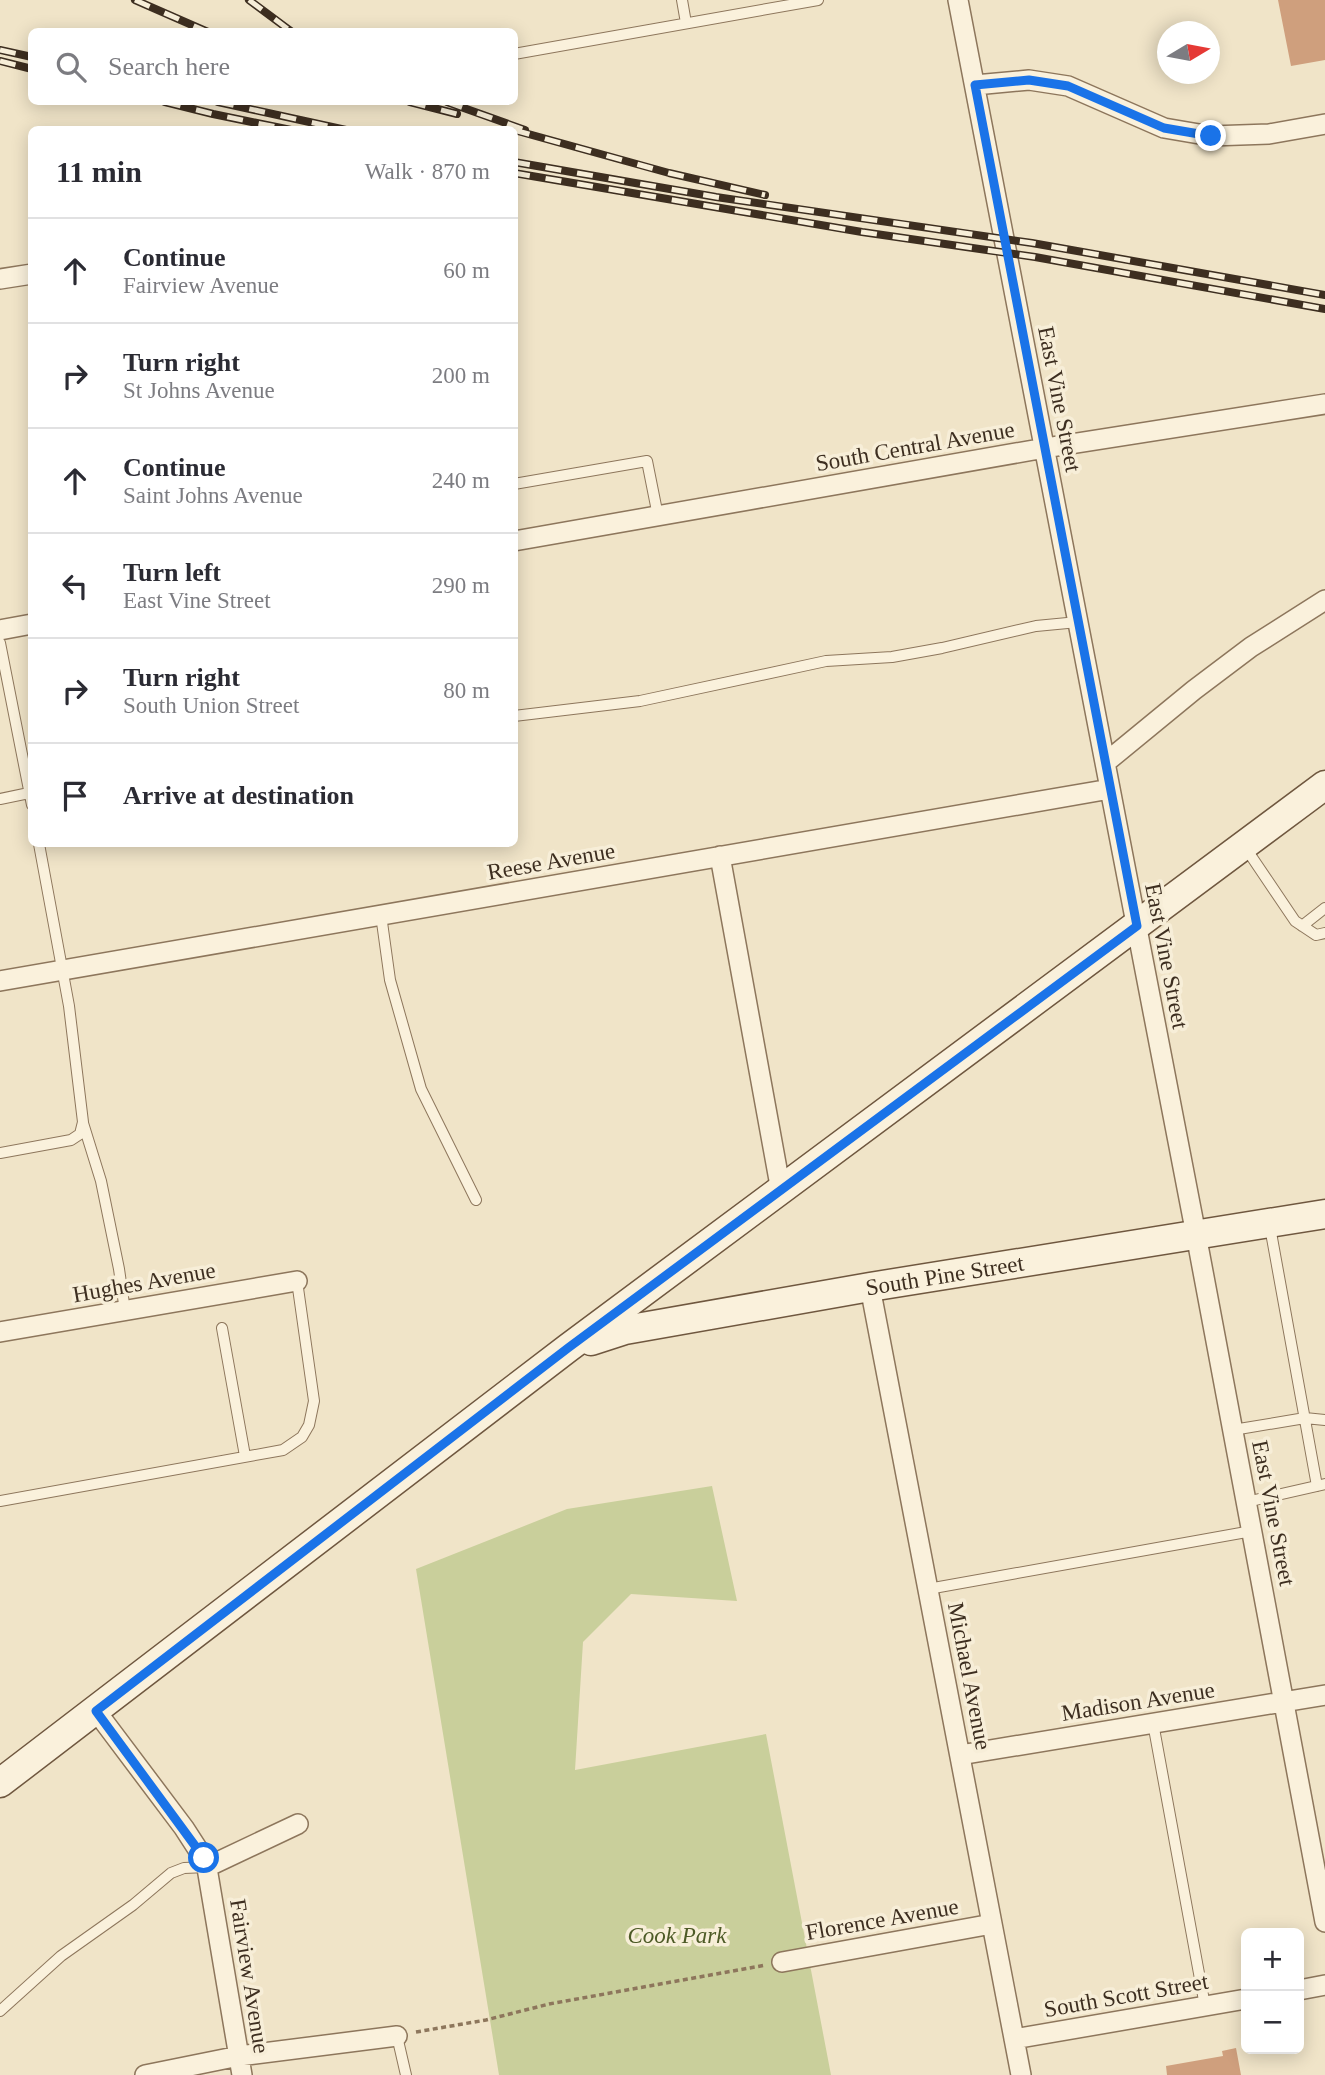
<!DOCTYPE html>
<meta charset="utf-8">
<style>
body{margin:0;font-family:Georgia,serif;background:#f7f7f7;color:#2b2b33}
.controls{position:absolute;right:21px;bottom:21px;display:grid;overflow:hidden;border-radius:10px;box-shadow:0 4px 18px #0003}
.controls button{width:63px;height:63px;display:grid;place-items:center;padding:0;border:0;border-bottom:2px solid #e1e1e2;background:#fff;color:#2b2b33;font:35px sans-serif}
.compass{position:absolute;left:1157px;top:21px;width:63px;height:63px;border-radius:50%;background:#fff;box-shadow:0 4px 18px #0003;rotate:80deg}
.stop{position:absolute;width:21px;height:21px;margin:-16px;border:5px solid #1a73e8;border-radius:50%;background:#fff}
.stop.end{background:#1a73e8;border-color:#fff;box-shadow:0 2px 7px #0008}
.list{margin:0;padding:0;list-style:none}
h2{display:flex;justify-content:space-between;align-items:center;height:91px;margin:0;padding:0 28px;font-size:30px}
h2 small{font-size:23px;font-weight:400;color:#7c7c81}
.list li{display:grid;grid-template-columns:46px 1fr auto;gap:21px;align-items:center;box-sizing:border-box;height:105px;padding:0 28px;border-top:2px solid #e1e1e2}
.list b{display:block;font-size:26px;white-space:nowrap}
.list p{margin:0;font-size:23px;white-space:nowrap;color:#7c7c81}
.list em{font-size:23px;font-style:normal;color:#7c7c81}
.icon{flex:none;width:38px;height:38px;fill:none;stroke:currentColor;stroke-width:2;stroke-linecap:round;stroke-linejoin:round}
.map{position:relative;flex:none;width:1325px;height:2075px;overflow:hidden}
.search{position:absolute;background:#fff;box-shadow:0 4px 18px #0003;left:28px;top:28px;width:490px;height:77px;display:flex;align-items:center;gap:18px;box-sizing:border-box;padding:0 24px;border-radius:10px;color:#7c7c81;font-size:26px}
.panel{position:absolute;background:#fff;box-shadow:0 4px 18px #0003;left:28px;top:126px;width:490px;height:721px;border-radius:10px}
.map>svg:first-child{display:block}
</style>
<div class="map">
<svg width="1325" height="2075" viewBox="0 0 1325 2075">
<rect width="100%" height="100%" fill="#f0e4c8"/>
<path fill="#c9cf9b" d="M712 1486 737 1601 631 1594 583 1642 575 1770 766 1734 831 2075H499L416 1569 567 1509Z"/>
<path fill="#cf9f7d" d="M1278 0H1325V60L1291 66Z
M1236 2048 1241 2075H1167L1166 2066 1223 2056 1222 2051Z"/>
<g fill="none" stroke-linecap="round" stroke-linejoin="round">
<defs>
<path id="lane" d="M682 0 686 23
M514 54 818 0
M514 484 647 461 658 516
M0 643 32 805
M514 716 640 701 826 661 892 657 942 648 1036 626 1078 622
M0 799 29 793
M1245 847 1295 921 1316 935 1325 933
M381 915 390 980 421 1089 476 1200
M1302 926 1325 908
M83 1123 101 1181 119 1269 125 1311
M0 1153 71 1140 80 1134 83 1122 69 1006 39 844
M1270 1227 1317 1486
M222 1328 245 1456
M1233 1430 1305 1418 1325 1420
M0 1501 283 1450 302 1437 309 1425 314 1401 297 1281
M1246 1502 1325 1484
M928 1589 1252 1531
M1153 1723 1205 2006
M0 2011 61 1956 133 1905 171 1873 184 1868 207 1867
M397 2036 406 2075"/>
<path id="street" d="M958 0 1198 1245 1325 1922
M975 85 1029 80 1068 86 1164 128 1211 136 1269 134 1325 124
M0 279 32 274
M514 541 1045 448 1325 404
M0 630 32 624
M1105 763 1194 690 1251 647 1325 600
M720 856 781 1191
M0 981 1110 789
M870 1287 1021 2075
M0 1332 297 1281
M96 1711 184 1828 206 1862 242 2075
M960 1755 1325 1695
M207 1867 298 1824
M782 1962 992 1924
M1299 1990 1325 1985
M1014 2039 1246 1999
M145 2075 239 2056 397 2036"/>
<g id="secondary">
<path id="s1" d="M591 1341 625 1330 870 1287 1325 1214"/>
<path d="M0 1783 568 1348 1325 785"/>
</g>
</defs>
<use href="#lane" stroke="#8d765c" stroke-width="12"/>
<use href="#street" stroke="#8d765c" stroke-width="22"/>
<use href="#secondary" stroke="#6f573f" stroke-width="31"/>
<path stroke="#8d765c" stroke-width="3.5" stroke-dasharray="5 3.5" stroke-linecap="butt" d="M416 2032 486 2020 549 2004 766 1965"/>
<use href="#lane" stroke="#faf1dc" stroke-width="10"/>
<use href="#street" stroke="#faf1dc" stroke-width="19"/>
<use href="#secondary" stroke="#faf1dc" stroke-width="28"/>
<defs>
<path id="rail" d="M135 0 208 32
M249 0 292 32
M0 50 32 57
M0 61 32 69
M165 102 213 114 291 130
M218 102 346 130
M410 102 457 114
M447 102 525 130
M514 130 669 173 765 195
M514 162 716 197 1032 243 1325 295
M514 173 862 232 1035 257 1325 309"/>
</defs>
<use href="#rail" stroke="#3d2e20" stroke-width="8"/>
<use href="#rail" stroke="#f7eed8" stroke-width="5" stroke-dasharray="16" stroke-linecap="butt"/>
</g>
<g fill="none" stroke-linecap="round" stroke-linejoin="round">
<path stroke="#1a73e8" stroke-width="9" d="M204 1858 96 1711 568 1348 1137 926 975 85 1029 80 1068 86 1164 128 1211 136"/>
</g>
<g text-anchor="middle" stroke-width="7" stroke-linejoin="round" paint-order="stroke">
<g font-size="23" fill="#3d2e20" stroke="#f7eed8">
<text transform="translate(1060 399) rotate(79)" y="8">East Vine Street</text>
<text transform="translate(915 446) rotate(-10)" y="8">South Central Avenue</text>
<text transform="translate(551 861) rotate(-10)" y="8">Reese Avenue</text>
<text transform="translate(1167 956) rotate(79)" y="8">East Vine Street</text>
<text dy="8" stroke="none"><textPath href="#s1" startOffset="360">South Pine Street</textPath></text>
<text transform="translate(144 1282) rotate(-10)" y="8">Hughes Avenue</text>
<text transform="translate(1274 1513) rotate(79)" y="8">East Vine Street</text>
<text transform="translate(970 1676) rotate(79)" y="8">Michael Avenue</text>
<text transform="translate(1138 1701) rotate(-9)" y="8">Madison Avenue</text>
<text transform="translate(882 1919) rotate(-10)" y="8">Florence Avenue</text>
<text transform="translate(250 1976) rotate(81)" y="8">Fairview Avenue</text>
<text transform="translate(1126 1995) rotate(-10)" y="8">South Scott Street</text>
</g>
<g font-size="23" font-style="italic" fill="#4d5a26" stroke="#f7eed8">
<text x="677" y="1943">Cook Park</text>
</g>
</g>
</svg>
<div class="controls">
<button>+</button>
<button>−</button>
</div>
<svg class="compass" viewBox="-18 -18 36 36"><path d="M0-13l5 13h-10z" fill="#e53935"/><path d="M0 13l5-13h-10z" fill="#7c7c81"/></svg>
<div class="stop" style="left:204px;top:1858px"></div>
<div class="stop end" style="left:1211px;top:136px"></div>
<div class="search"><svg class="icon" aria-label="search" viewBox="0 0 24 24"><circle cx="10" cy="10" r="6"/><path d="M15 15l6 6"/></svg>Search here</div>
<section class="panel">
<h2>11 min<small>Walk · 870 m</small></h2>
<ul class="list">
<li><svg class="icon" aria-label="ahead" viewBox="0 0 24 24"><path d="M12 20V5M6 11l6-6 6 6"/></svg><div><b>Continue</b><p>Fairview Avenue</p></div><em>60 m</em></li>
<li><svg class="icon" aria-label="right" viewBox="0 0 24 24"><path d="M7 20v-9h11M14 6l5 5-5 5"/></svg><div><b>Turn right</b><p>St Johns Avenue</p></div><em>200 m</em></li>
<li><svg class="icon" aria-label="ahead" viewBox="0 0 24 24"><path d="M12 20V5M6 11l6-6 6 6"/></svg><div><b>Continue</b><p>Saint Johns Avenue</p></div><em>240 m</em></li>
<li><svg class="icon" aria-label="left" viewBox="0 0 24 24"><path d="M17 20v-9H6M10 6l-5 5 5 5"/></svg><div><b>Turn left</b><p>East Vine Street</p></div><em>290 m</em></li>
<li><svg class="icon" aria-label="right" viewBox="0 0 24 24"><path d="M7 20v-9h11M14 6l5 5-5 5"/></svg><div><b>Turn right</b><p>South Union Street</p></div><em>80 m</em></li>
<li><svg class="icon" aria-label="arrive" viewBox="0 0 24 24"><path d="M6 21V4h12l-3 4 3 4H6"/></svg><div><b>Arrive at destination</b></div></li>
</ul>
</section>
</div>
